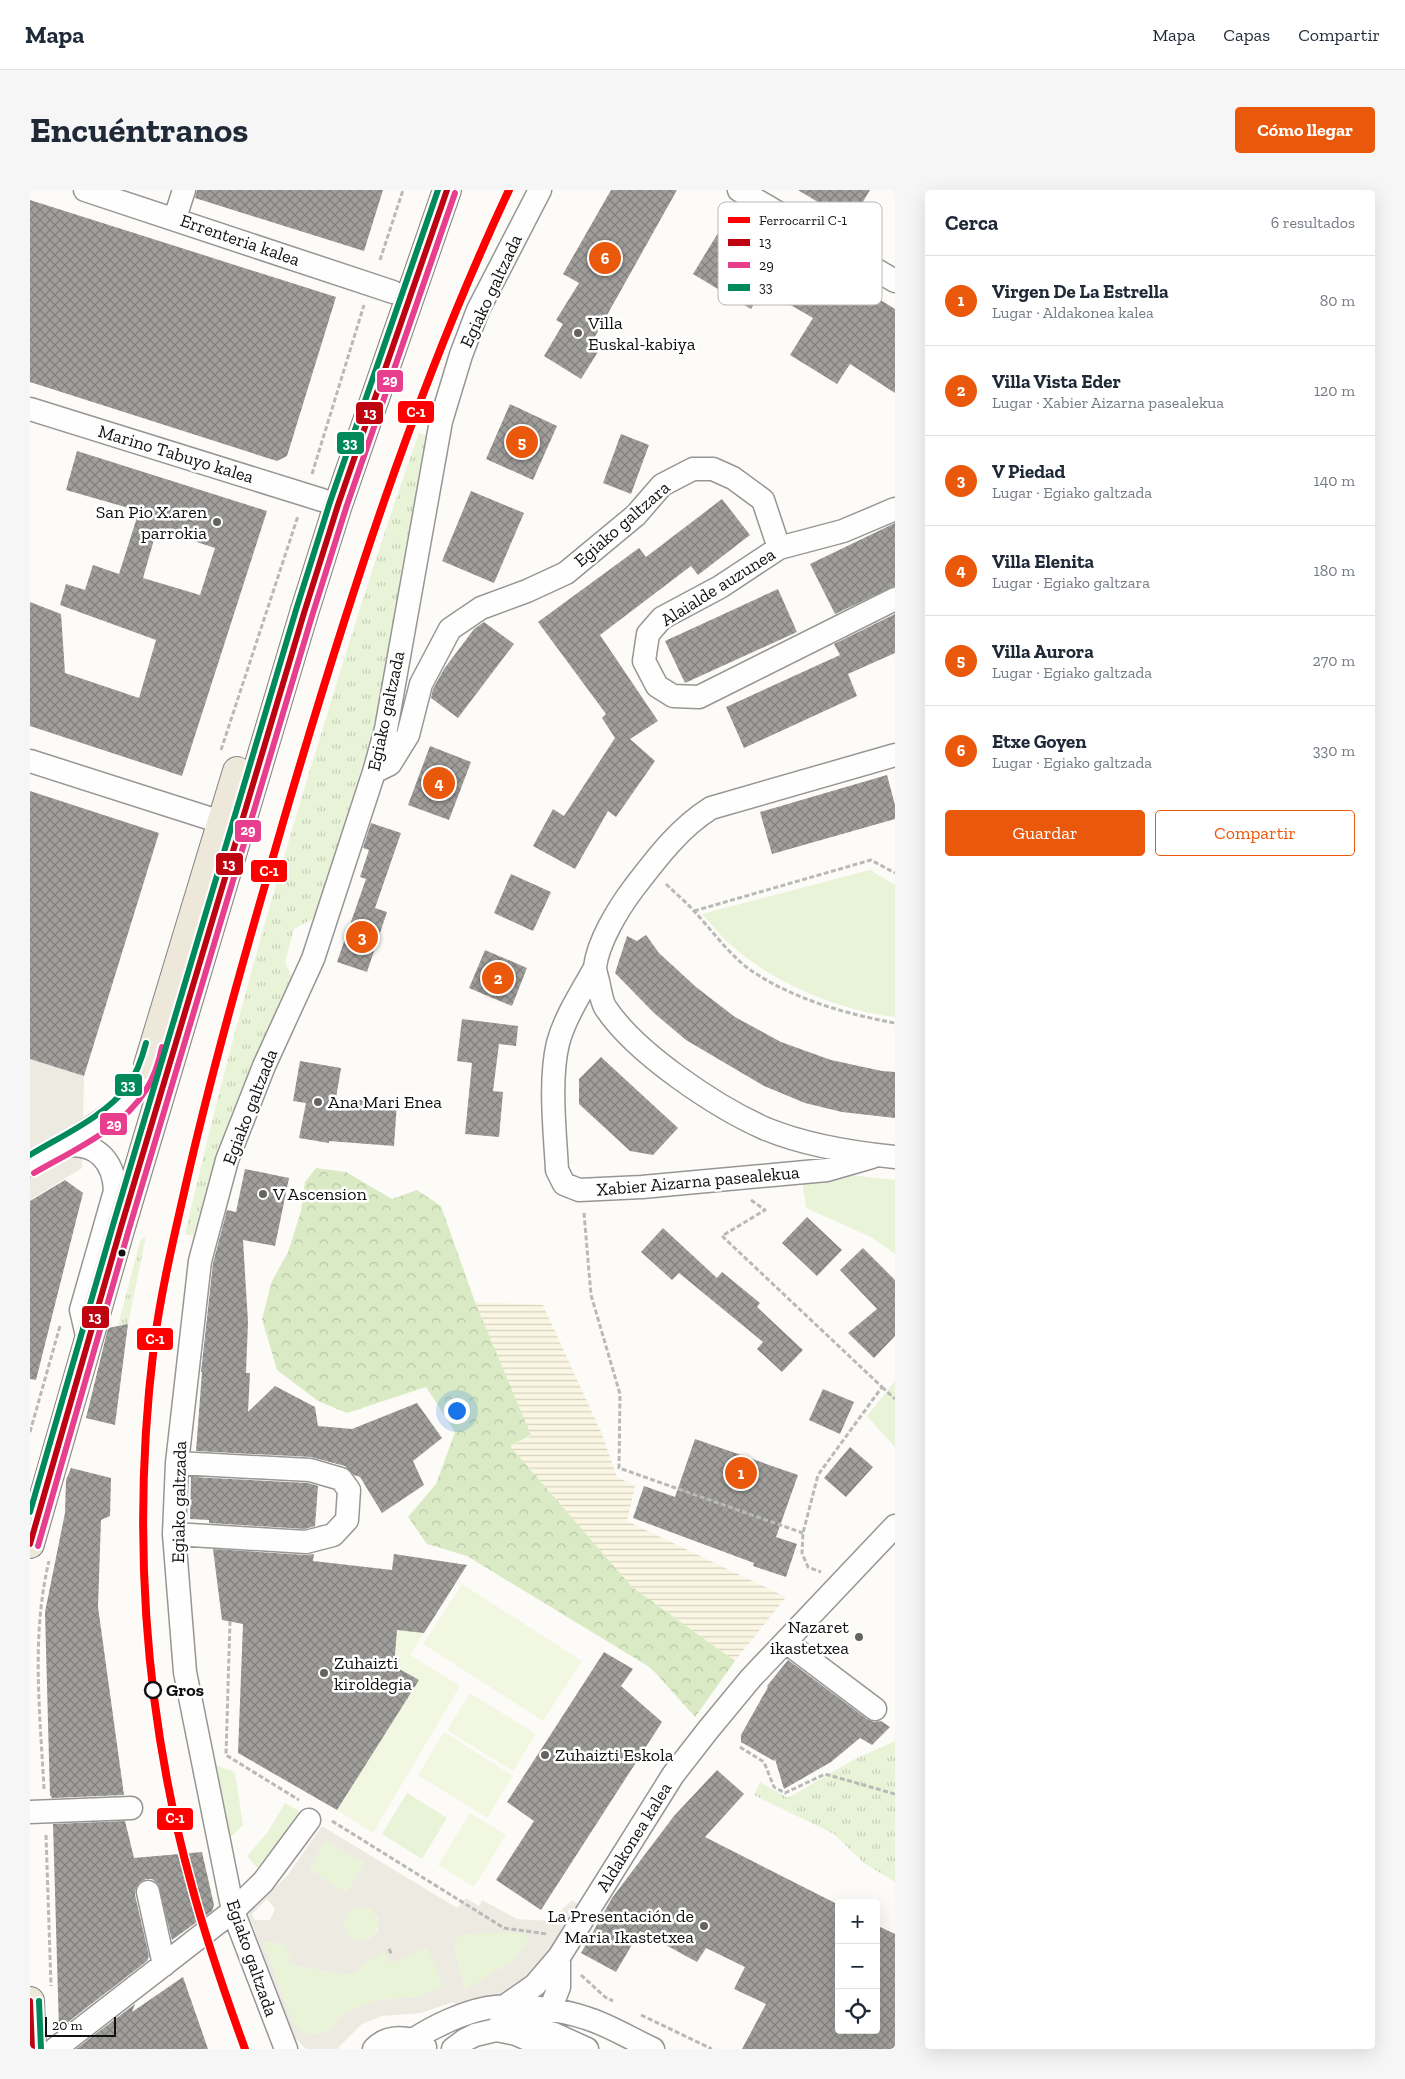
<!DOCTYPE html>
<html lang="es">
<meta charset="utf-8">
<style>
body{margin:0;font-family:"Zilla Slab",serif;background:#f6f6f7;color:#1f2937}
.controls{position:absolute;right:15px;bottom:15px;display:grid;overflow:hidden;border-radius:5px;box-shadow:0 5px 20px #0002}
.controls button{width:45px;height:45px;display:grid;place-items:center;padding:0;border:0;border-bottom:1px solid #e0e1e3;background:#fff;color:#1f2937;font:25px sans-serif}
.scale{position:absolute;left:15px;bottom:12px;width:71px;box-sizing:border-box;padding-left:5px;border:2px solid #111;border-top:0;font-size:14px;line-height:18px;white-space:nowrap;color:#111;-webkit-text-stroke:4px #fff;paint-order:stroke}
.you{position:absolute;left:426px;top:1220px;width:18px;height:18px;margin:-12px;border:4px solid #fff;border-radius:50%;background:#1a73e8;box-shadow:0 0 0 8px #1a73e833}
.badge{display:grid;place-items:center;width:32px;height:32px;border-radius:50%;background:#ea580c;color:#fff;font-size:16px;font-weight:700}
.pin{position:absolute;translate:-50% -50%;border:2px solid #fff;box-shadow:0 1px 5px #0006}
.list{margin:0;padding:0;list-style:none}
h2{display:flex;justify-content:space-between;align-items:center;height:65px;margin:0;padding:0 20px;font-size:21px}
h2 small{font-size:16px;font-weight:400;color:#747a83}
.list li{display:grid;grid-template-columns:32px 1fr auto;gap:15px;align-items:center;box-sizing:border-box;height:90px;padding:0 20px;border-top:1px solid #e0e1e3}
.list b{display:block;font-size:19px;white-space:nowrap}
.list p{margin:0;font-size:16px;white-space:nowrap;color:#747a83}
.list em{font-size:16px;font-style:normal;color:#747a83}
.actions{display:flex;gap:10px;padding:15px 20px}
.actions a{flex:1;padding:11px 0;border:1px solid #ea580c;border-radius:5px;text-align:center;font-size:18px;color:#ea580c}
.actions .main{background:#ea580c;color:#fff}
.icon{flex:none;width:28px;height:28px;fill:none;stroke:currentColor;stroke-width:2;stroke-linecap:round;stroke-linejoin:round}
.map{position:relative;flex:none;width:865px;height:1859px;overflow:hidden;border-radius:5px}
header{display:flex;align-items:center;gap:30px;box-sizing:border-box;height:70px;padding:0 25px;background:#fff;border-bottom:1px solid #e0e1e3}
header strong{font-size:24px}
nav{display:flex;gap:28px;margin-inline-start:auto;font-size:18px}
.intro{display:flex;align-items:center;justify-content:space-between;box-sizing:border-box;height:120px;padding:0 30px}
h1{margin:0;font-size:35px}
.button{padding:12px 22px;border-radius:5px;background:#ea580c;color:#fff;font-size:18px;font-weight:700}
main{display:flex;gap:30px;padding:0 30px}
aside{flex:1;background:#fff;border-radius:5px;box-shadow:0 5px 20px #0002}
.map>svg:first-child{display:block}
</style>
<header>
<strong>Mapa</strong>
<nav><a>Mapa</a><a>Capas</a><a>Compartir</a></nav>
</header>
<div class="intro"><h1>Encuéntranos</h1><a class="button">Cómo llegar</a></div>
<main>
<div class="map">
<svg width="865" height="1859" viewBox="0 0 865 1859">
<defs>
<pattern id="farmland-rules" width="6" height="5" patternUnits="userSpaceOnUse" patternTransform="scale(1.25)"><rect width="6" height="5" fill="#faf6e3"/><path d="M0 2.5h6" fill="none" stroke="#d5d2c2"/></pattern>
<pattern id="grass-tufts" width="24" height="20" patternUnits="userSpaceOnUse" patternTransform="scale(1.25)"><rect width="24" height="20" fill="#e8f3d7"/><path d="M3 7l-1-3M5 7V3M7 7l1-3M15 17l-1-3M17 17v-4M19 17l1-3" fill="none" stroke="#c6cfb8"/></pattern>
<pattern id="forest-crowns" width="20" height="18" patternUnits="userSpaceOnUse" patternTransform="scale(1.25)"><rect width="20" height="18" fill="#d9eac4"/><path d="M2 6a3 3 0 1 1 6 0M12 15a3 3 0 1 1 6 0" fill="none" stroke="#b9c8a7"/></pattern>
<pattern id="building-cross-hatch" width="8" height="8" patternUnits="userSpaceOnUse" patternTransform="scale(1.25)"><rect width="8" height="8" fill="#a19f9c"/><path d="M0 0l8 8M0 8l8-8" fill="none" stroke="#82807e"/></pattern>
</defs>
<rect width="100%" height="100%" fill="#fdfbf7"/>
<path fill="url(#farmland-rules)" d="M445 1112 513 1115 572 1244 587 1287 605 1296 597 1331 756 1407 705 1471 602 1397 480 1256 501 1246Z"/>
<path fill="url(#grass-tufts)" d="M389 243 398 246 345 536 284 728 264 739 255 772 263 789 186 964 163 1046 155 1044C194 874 241 705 293 538 323 439 354 340 389 243Z
M116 1046 98 1134 88 1136 110 1051Z
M865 1551V1692L834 1673 804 1644 724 1605 730 1592 758 1608 823 1570Z"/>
<path fill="url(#forest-crowns)" d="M286 978 316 982 362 1009 387 1000 411 1016 445 1112 501 1245 480 1256 602 1397 705 1471 665 1527 621 1478 437 1366 397 1354 378 1327 406 1294 425 1242 396 1197 317 1223 288 1211 247 1180 232 1129 242 1091 258 1062 271 1021 275 992Z"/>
<path fill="#e8f3d7" d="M840 680 865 695V827C812 821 748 795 707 760 694 750 683 736 672 724Z
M820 985 865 990V1064L841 1047 776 1018 772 990Z
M865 1191V1257L837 1226Z
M185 1575 205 1582 213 1635 199 1649Z
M377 1603 417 1628 392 1669 352 1644Z
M255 1613 269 1621 250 1652 227 1678 217 1666 237 1643Z
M295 1651 334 1673 317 1702 279 1680Z
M314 1733a17 17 0 1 1 34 0a17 17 0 1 1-34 0Z
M476 1741 494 1744 498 1751 481 1772 435 1799 424 1756 430 1745Z
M233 1752H243L256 1756 260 1764V1775L312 1784H325L333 1775 354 1761 360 1774 397 1758 414 1796 387 1807 347 1810 312 1824 301 1839 290 1844H281L269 1839 262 1830Z"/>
<path fill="#f1f7e0" d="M183 1359 361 1380 364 1364 437 1375 380 1465 430 1496 343 1643 307 1620 213 1434 192 1430Z
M432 1394 552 1471 513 1531 393 1454Z
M440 1503 506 1544 483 1581 417 1540Z
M414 1542 483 1586 457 1628 388 1585Z
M440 1623 476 1645 444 1697 408 1675Z"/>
<path fill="#edeae2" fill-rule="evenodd" d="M0 869 54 886 52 978 0 1010Z
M292 1636 427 1718 436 1708 449 1716 452 1710 487 1729 520 1731 542 1710 550 1715 511 1774 478 1801 435 1820 423 1812 391 1823 352 1826 332 1834 307 1859H276L264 1847 218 1723 257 1686ZM295 1651 334 1673 317 1702 279 1680ZM237 1709 245 1719 240 1730H225L222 1724ZM330 1716 341 1719 348 1728V1740L340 1748 335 1750 324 1749 320 1746 314 1737V1731L319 1721ZM476 1742 494 1744 498 1751 481 1772 435 1799 424 1756 430 1745ZM233 1752H243L256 1756 259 1764 260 1775 312 1784H325L333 1775 354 1762 360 1774 397 1758 413 1796 387 1807 347 1810 312 1824 301 1839 290 1844H281L269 1839 262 1830Z"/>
<path fill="url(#building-cross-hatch)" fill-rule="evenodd" d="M167 0H353L334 61 165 8Z
M581 0H647L562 152 571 157 551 189 514 166 533 134 526 130 549 93 533 84Z
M768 0H840L821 32Z
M0 10 306 107 257 266 247 271 0 192Z
M729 34 865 119V203L820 174 807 194 760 165 783 128 733 99 721 119 663 84 688 43 714 59Z
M480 214 527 236 503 290 456 269Z
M591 244 619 255 601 304 573 293Z
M47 261 237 321 152 586 0 536V412L31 424 35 483 109 508 126 450 30 415 36 394 55 400 63 375 89 384 109 321 36 300ZM127 339 185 358 170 405 113 388Z
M441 301 494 323 464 393 412 371Z
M692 309 720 345 668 385 661 376 570 445 628 531 600 549 625 571 586 627 578 621 545 679 503 656 523 619 534 626 585 548 572 528 576 524 508 432 609 358 616 367Z
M865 333V396L805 424 780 374Z
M748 399 767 442 655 493 635 451Z
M865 424V463L818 484 827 506 714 558 696 517 810 465 804 454Z
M454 432 484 454 428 528 401 508 403 499 414 479 444 439Z
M400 556 441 572 419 630 378 615Z
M857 585 865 615V629L742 664 730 622Z
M0 601 129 643 54 886 0 869Z
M341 633 371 643 345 718 357 722 337 782 307 772 336 689 330 687 339 660 333 658Z
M481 684 521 702 503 741 464 723Z
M616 745 629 763 666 797 705 827 751 852 801 870 852 881 865 882V928L812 922 775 913 734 896 656 850 624 823 585 783 597 746 607 751Z
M455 760 497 778 482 816 439 798Z
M432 829 488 836 486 856 469 854 463 901 473 902 469 947 435 944 442 873 427 871Z
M571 867 648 938 623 965 600 961 549 914V889Z
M270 871 311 878 306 908 367 913 364 956 299 951V953L269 948 276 913 263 911Z
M215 979 259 988 245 1056 213 1050 218 1132 216 1183H220L218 1222 245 1196 285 1217 288 1236 322 1239 387 1213 412 1248 383 1271 394 1295 352 1323 330 1287 324 1285 315 1276 281 1267 166 1261 172 1182H171L183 1073 197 1020 206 1022Z
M35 990 53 1003 6 1190 0 1189V1011Z
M777 1027 812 1060 787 1086 752 1053Z
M633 1038 687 1088 692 1082 730 1113 727 1117 773 1160 752 1182 727 1159 733 1152 649 1083 642 1090 611 1062Z
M833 1058 865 1090V1146L844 1168 818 1143 847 1119 810 1080Z
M98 1134 85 1235 56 1228 78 1138Z
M793 1199 824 1212 810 1244 779 1230Z
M665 1249 768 1285 746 1347 767 1354 756 1387 723 1376 724 1373 603 1328 614 1296 645 1307Z
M820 1257 843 1277 816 1307 794 1288Z
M41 1278 81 1288 80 1326 71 1330 68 1417 94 1605 22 1608 20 1605 15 1422 35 1323 36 1290Z
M161 1287 278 1293 288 1296 285 1336 275 1339 179 1333V1330L160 1329Z
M183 1359 275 1365 284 1364 283 1371 362 1380 364 1364 437 1375 394 1443 367 1440 364 1476 389 1490 307 1620 208 1563 213 1434 192 1430Z
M574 1462 603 1479 591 1496 632 1532 511 1720 466 1690 504 1631 477 1612Z
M758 1470 837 1529 844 1532 851 1531 860 1537 842 1555 830 1548 801 1572 754 1599 745 1569 744 1571 711 1552V1545L738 1497 737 1496Z
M687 1580 714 1604 675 1647 809 1715V1840H846V1735L865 1744V1859H712L736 1814 704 1799 715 1777 676 1758 667 1772 610 1741 586 1782 551 1763 582 1708 644 1626Z
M95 1631 104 1668 172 1662 184 1715 182 1721 142 1750 128 1694 122 1689H116L110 1692 106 1698 105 1705 119 1766 117 1771 29 1839 23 1634Z
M153 1787 178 1859H46L105 1814 102 1822Z"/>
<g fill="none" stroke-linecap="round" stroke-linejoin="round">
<defs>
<path id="minor" d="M55 0 363 102
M709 0 865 91
M145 28 154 0
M0 219 292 310
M865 319 813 341 749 358 690 397 632 428 618 444 614 471 627 496 643 506 669 507 865 409
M865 565 681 618C649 638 626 669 603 699 588 719 568 752 565 777 565 781 567 787 568 791 570 799 571 810 575 817 605 863 686 917 736 939 775 955 824 963 865 967
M0 571 191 632
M344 582 360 574 378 545 391 494 420 439 451 418 497 401 536 383 606 325 632 295 663 279H683L703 288 733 310 749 358
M565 778C552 801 535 827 528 853 519 890 525 942 527 980L534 994 549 1000 612 997 797 980 842 967
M34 956C66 951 84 971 85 1001L51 1120 58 1150
M0 975 34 956 87 920 106 900 118 875
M144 1344 276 1352 303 1345 317 1330 319 1300 311 1289 280 1280 147 1273
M756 1452 845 1519
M0 1622 101 1618
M118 1702 134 1775
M475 1816 505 1795 529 1767 643 1585 678 1540 721 1488 865 1336
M383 1850C404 1836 432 1823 457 1818 485 1813 529 1819 556 1828 579 1835 601 1849 623 1859
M25 1859 203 1721 233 1692 279 1630
M256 1859 203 1721 155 1482 144 1344 147 1273 170 1071 197 970 234 876 283 769 344 582 356 539 411 231 431 165 448 120 510 0
M344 1859C357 1845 380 1845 395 1857
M423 1859 435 1850 445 1845 487 1835 524 1844 557 1859
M520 1859 486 1844 467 1840 473 1830 502 1827 520 1820 529 1797V1767"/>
<path id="major" d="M118 875 207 581
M0 1354 91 1037 274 423 308 315 417 0
M0 1811 2 1859"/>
</defs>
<use href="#minor" stroke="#979695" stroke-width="25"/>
<use href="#major" stroke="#858482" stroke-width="30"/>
<path stroke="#b9b9b8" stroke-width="3" stroke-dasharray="5 2.5" stroke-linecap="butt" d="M350 70 373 0
M282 284 334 115
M191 560 268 326
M636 694C645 703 655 711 663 720 682 740 702 769 725 783 766 810 817 824 865 833
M664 721 841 670 865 683
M721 1010 735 1020 692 1046 852 1197 788 1285 773 1343 772 1363 778 1377 791 1382
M554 1023 561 1105 590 1204 589 1278 773 1343
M852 1197 865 1209
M0 1242 30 1136
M200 1431 196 1565 269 1610
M710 1557 734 1572 744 1597 755 1603 795 1584 865 1604
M14 1599C10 1522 1 1446 19 1371
M302 1631 474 1738 517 1744
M16 1645 21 1796
M359 1759 362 1765
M551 1785 575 1807 583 1811
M611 1825 682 1859"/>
<use href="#minor" stroke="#fffefe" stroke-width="22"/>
<use href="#major" stroke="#eee8db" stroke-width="28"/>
<defs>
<path id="bus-1" d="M0 1354 91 1037 274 423 308 315 417 0
M0 1811 2 1859"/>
<path id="bus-2" d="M4 983C42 961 92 939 116 900 124 887 129 872 132 857
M8 1356 99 1039 282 426 316 318 425 3"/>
<path id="bus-3" d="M0 965C33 945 74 927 98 896 107 883 112 868 116 853
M0 1322 83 1035 266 420 300 312 408 0
M9 1811 11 1859"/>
</defs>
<use href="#bus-1" stroke="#fff" stroke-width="10"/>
<use href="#bus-2" stroke="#fff" stroke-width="10"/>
<use href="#bus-3" stroke="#fff" stroke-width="10"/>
<use href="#bus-1" stroke="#bf0411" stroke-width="6"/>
<use href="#bus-2" stroke="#e73f8d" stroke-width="6"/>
<use href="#bus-3" stroke="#008a5b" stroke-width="6"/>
<defs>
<path id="rail-1" d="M215 1859C195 1804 176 1750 161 1693 113 1519 102 1334 124 1155 131 1101 144 1047 156 994 184 871 219 750 254 629 317 414 384 203 479 0"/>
</defs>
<use href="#rail-1" stroke="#fff" stroke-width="11"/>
<use href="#rail-1" stroke="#f00" stroke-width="8"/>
</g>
<g fill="#646362" stroke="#fff" stroke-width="2">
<circle cx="548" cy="143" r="5"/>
<circle cx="187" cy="332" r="5"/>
<circle cx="288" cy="912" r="5"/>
<circle cx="233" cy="1004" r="5"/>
<circle cx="829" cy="1447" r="5"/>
<circle cx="294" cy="1483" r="5"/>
<circle cx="515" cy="1565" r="5"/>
<circle cx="674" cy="1736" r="5"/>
</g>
<circle fill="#111" stroke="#fff" stroke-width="2" cx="92" cy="1063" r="4.5"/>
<circle fill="#fff" stroke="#111" stroke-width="2.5" cx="123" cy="1500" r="8"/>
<g text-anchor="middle" stroke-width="5" stroke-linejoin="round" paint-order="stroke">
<g font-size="18" fill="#111" stroke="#fff">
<text transform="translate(210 50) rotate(19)" y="6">Errenteria kalea</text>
<text transform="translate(461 101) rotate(-65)" y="6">Egiako galtzada</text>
<text transform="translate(146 264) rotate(17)" y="6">Marino Tabuyo kalea</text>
<text transform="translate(592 334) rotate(-41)" y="6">Egiako galtzara</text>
<text transform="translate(688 397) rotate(-32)" y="6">Alaialde auzunea</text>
<text transform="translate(356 521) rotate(-78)" y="6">Egiako galtzada</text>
<text transform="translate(220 917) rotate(-69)" y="6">Egiako galtzada</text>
<text transform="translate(668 991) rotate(-5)" y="6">Xabier Aizarna pasealekua</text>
<text transform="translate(149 1312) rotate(-89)" y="6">Egiako galtzada</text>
<text transform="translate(604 1647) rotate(-58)" y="6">Aldakonea kalea</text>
<text transform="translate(222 1768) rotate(71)" y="6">Egiako galtzada</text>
</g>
<g font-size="18" fill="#111" stroke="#fff" text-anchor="start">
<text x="558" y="139">Villa<tspan x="558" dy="21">Euskal-kabiya</tspan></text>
<text x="177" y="328" text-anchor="end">San Pio X.aren<tspan x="177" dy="21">parrokia</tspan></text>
<text x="298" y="918">Ana Mari Enea</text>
<text x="243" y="1010">V Ascension</text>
<text x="819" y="1443" text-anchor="end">Nazaret<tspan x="819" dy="21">ikastetxea</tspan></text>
<text x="304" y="1479">Zuhaizti<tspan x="304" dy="21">kiroldegia</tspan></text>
<text x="525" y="1571">Zuhaizti Eskola</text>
<text x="664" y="1732" text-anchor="end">La Presentación de<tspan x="664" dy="21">Maria Ikastetxea</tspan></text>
</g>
<g font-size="18" font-weight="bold" fill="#111" stroke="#fff" text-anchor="start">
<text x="136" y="1506">Gros</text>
</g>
</g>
<rect x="688" y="12" width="164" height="103" rx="8" fill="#fff" stroke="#b8b8b8" stroke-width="1"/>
<rect x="698" y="27" width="22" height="6" fill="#f00"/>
<rect x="698" y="49" width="22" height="7" fill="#bf0411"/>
<rect x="698" y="72" width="22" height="6" fill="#e73f8d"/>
<rect x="698" y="94" width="22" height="7" fill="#008a5b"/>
<g font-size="14" fill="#111">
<text x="729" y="35">Ferrocarril C-1</text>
<text x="729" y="57">13</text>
<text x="729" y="80">29</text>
<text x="729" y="102">33</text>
</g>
<g stroke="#fff" stroke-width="2">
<rect x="346" y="179" width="28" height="24" rx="5" fill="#e73f8d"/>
<rect x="367" y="210" width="38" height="24" rx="5" fill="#f00"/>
<rect x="325" y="211" width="29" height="24" rx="5" fill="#bf0411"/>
<rect x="306" y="241" width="29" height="24" rx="5" fill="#008a5b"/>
<rect x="204" y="629" width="28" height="24" rx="5" fill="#e73f8d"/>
<rect x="185" y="662" width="29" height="24" rx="5" fill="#bf0411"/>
<rect x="220" y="669" width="38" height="24" rx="5" fill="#f00"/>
<rect x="84" y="883" width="29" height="24" rx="5" fill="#008a5b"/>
<rect x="69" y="922" width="29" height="24" rx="5" fill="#e73f8d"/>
<rect x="51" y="1115" width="29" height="24" rx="5" fill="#bf0411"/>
<rect x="106" y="1137" width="38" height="24" rx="5" fill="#f00"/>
<rect x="126" y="1617" width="38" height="24" rx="5" fill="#f00"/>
</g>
<g font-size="14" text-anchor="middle" font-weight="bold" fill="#fff">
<text x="360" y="195">29</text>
<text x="386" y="227">C-1</text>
<text x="340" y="228">13</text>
<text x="320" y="258">33</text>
<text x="218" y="645">29</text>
<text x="199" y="679">13</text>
<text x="239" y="686">C-1</text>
<text x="98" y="900">33</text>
<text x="84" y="939">29</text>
<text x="65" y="1132">13</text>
<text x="125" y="1154">C-1</text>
<text x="145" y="1633">C-1</text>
</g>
</svg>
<div class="controls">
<button>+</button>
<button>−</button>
<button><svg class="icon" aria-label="locate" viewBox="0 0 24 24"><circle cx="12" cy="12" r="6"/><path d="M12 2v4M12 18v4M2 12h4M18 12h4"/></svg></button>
</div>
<div class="scale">20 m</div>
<div class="you"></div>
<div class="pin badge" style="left:711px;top:1283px">1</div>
<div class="pin badge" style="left:468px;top:788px">2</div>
<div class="pin badge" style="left:332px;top:747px">3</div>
<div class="pin badge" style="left:409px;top:593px">4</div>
<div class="pin badge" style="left:492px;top:252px">5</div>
<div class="pin badge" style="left:575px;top:68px">6</div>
</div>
<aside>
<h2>Cerca<small>6 resultados</small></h2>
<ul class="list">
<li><span class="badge">1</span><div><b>Virgen De La Estrella</b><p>Lugar · Aldakonea kalea</p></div><em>80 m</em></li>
<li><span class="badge">2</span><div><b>Villa Vista Eder</b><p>Lugar · Xabier Aizarna pasealekua</p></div><em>120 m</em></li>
<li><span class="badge">3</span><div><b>V Piedad</b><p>Lugar · Egiako galtzada</p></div><em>140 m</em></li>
<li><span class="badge">4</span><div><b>Villa Elenita</b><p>Lugar · Egiako galtzara</p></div><em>180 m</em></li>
<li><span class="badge">5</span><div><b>Villa Aurora</b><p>Lugar · Egiako galtzada</p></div><em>270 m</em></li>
<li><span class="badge">6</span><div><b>Etxe Goyen</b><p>Lugar · Egiako galtzada</p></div><em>330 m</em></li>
</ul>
<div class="actions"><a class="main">Guardar</a><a>Compartir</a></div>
</aside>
</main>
